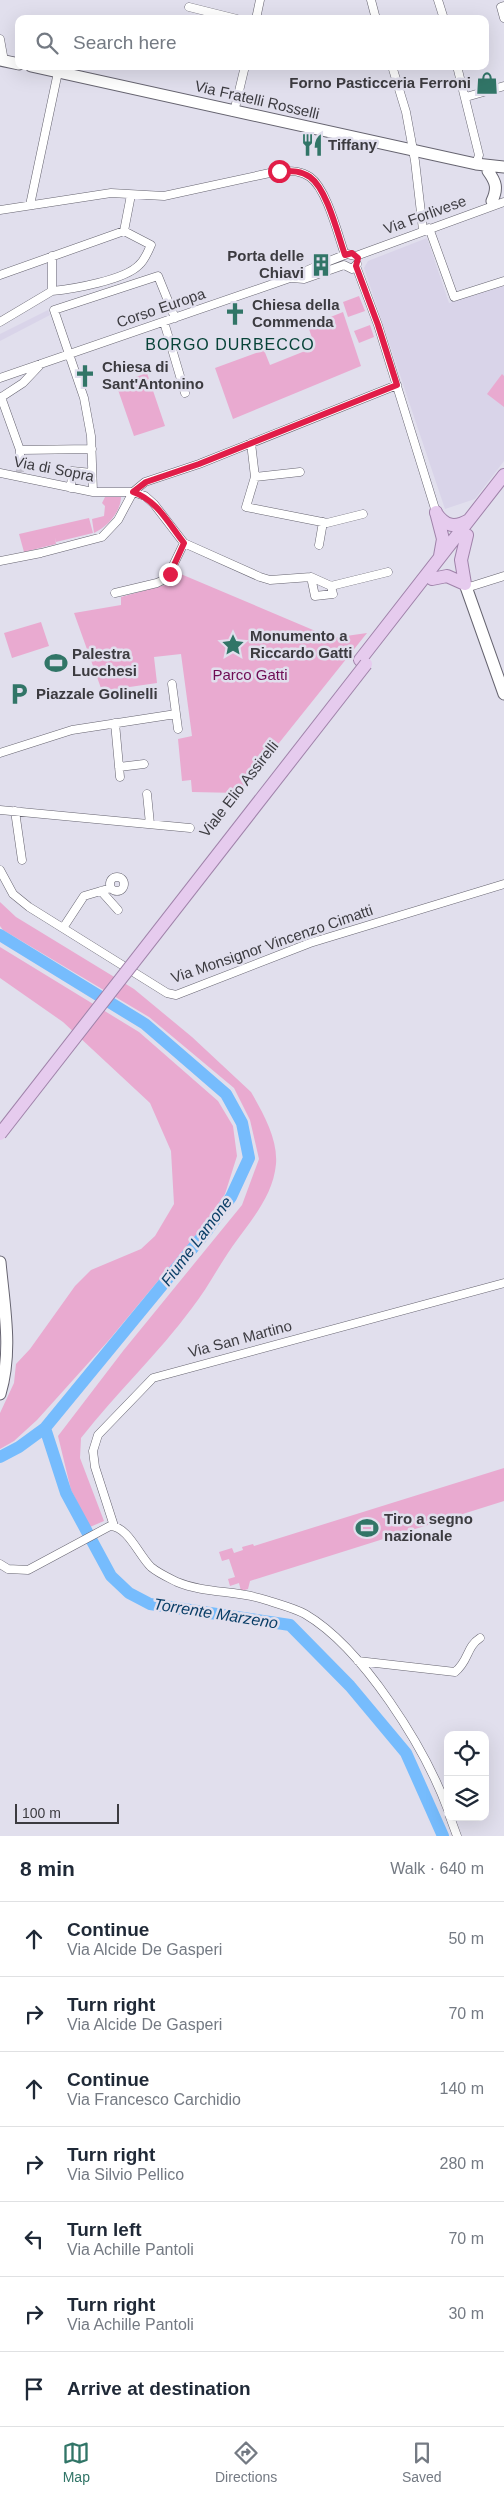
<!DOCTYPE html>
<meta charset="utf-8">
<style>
body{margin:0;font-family:Helvetica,sans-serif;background:#f6f6f7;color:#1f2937}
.controls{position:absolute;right:15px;bottom:15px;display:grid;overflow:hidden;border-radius:10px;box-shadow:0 5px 20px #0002}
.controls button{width:45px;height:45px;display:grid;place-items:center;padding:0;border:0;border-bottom:1px solid #e0e1e3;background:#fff;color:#1f2937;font:25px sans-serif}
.scale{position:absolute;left:15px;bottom:12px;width:104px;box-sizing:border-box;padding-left:5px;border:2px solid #3c3b40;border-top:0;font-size:14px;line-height:18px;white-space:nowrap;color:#3c3b40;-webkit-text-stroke:4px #e1dfed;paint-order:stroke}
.stop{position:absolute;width:15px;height:15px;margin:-11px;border:4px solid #e11d48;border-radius:50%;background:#fff}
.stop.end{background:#e11d48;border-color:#fff;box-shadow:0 1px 5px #0008}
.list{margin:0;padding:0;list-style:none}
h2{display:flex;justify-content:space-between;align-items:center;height:65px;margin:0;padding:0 20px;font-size:21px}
h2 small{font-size:16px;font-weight:400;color:#747a83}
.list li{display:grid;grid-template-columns:32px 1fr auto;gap:15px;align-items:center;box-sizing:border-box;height:75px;padding:0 20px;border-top:1px solid #e0e1e3}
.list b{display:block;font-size:19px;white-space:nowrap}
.list p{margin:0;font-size:16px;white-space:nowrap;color:#747a83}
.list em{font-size:16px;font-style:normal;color:#747a83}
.icon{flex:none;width:28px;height:28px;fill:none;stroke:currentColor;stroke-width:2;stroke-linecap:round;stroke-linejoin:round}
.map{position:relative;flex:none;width:504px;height:1836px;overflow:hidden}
.search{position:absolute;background:#fff;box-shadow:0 5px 20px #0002;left:15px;right:15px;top:15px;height:55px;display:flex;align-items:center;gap:12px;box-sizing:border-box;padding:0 18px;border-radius:10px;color:#747a83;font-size:19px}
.sheet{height:590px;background:#fff}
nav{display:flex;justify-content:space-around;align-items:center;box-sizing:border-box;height:70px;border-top:1px solid #e0e1e3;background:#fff;font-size:14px;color:#747a83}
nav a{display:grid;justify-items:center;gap:2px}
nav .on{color:#317567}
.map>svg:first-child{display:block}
</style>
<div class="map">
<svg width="504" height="1836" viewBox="0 0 504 1836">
<rect width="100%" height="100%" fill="#e1dfed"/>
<path fill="#d9d4e9" d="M427 238 449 303 504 286V461L475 499 445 509 364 268 368 261Z
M48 310 50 315 0 341V334Z"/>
<path fill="#e9aad0" d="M359 296 365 311 348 317 343 302Z
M343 312 361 366 233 419 215 368 264 350 270 365 315 347 308 326Z
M370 325 374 337 359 343 354 331Z
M147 373 165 426 134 436 116 384Z
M502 374 504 376V407L487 394Z
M105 497H121C121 512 107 527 94 533L92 519 104 516 105 506 102 503Z
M89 518 93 533 56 542 55 538 56 544 24 552 19 534Z
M176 572 332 638 367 633 239 793 192 792 191 780 182 781 178 739 192 736 181 654 154 657 157 683 102 691 74 613 121 605V597L165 585Z
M41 622 49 646 12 658 4 633Z
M0 902 16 917 134 989 192 1037 251 1092C263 1113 278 1139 276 1164 273 1197 250 1221 232 1247 218 1267 207 1289 192 1308 158 1354 116 1393 81 1438L80 1458 104 1521 90 1527 71 1490 58 1436 123 1351 242 1205 259 1159 250 1120 234 1088 149 1017 3 930 0 926Z
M0 947 139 1032 218 1101 233 1126 237 1156 225 1194 201 1229 109 1340 37 1420 14 1441 0 1449V1413L14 1383 16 1364 30 1349 75 1286 91 1270 141 1249 155 1236 174 1204 171 1151 150 1103 63 1022 0 978Z
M504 1468V1501L250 1581 248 1589 241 1591 239 1583 230 1586 228 1579 235 1577 229 1559 222 1561 219 1552 232 1548 234 1553 243 1550 242 1547 253 1544 254 1546Z"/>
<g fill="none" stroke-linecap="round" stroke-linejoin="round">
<path stroke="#76bcfd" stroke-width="12" d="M0 935 145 1024 226 1094 242 1123 249 1158 231 1197 206 1232 45 1428 19 1447 0 1457
M45 1428 66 1493 111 1576 129 1593 150 1604 290 1625 350 1686 406 1753 443 1836"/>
<path stroke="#c0beca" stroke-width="8" stroke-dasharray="8 4" stroke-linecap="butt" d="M20 472V463"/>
<defs>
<path id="street" d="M371 0 376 19
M438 0 444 19
M504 6 501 7 504 18
M189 7 237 19
M256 19 260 0
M0 39 4 61
M392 66 406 112 415 161 423 230
M457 66 479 155 476 164
M466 97 504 86
M234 112 245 66
M30 205 58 72
M0 210 111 193 164 196 279 171C290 171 300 170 310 177 327 189 338 235 345 255
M429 228 454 297 504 281
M324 263 347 254 356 256 504 202
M356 266 378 325 436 512
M0 275 124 231 131 195
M292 278 304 279 344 265 352 269 357 264
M52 291C73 289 125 280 139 265 145 260 148 251 151 245L124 231
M0 322 52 291V256
M164 322 185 393
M0 378 290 278 317 266
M1 397 20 450V463
M0 398 23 383 41 364
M251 443 255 477 246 507 327 523 363 514
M20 450 92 449
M0 473 93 492H133L145 496 154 504 184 543 260 577 270 580 311 577 331 586 333 594 315 596 311 577
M255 477 300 472
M71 488 72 471 92 473
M93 492 91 436 84 398 54 310 158 276 175 318
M319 545 323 522
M0 561 41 553 102 537 118 520 133 492 145 482 199 464 397 385
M331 586 388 572
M466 588 504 576
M115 593 157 583 167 578 184 543
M172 684 178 729
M115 723 120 777
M0 753 72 730 176 714
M119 767 144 764
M147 794 150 824
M0 810 190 828
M15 811 22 860
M0 870 13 894 29 907 167 993 176 995 310 943 504 884
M110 884a7 7 0 1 1 14 0a7 7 0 1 1-14 0Z
M101 891 118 910
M63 928 84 896 111 888
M114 1526 95 1467 93 1451 98 1435 153 1378 504 1283
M0 1564 8 1569 28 1570 110 1526C128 1526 139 1556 151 1567 158 1573 169 1578 177 1582 206 1594 237 1590 266 1600 278 1604 294 1608 305 1614 363 1648 425 1748 448 1810
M358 1661 455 1672C469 1661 466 1647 480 1638
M450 1817 457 1836"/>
<path id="secondary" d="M0 60 19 64
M31 66 476 164 504 167
M488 171C496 182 498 188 492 201
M465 584 504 694
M0 1262C4 1307 13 1350 0 1394"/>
<path id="primary" d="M436 512 443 539 440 556
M436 513C446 527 455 528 469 520
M432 579 447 576 465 584
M465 584 461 560 467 535
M360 660 504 475"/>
</defs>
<use href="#street" stroke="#666470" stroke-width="9"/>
<use href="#secondary" stroke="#666470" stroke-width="13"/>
<use href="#primary" stroke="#9f82a9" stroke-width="14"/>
<use href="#street" stroke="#fff" stroke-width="8"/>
<use href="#secondary" stroke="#fff" stroke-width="11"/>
<use href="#primary" stroke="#e6cbee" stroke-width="12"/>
<defs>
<path id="primary-bridge" d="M0 1134 366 664"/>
</defs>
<use href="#primary-bridge" stroke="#9f82a9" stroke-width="14" stroke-linecap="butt"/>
<use href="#primary-bridge" stroke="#e6cbee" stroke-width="12"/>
</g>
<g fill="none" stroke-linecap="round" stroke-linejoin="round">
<path stroke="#e11d48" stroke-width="6" d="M170 574 184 543C169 524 157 500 133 492L146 482 199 464 397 385 378 325 356 266 358 258 352 253 345 255C338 235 327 189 310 177 300 170 290 171 279 171"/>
</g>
<defs>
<symbol id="shop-bare" viewBox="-9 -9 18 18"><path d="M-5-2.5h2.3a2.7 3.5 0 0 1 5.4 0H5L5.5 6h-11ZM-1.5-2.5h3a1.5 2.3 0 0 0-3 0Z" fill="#317567" stroke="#e1dfed" stroke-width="2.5" paint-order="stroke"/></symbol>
<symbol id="restaurant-bare" viewBox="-9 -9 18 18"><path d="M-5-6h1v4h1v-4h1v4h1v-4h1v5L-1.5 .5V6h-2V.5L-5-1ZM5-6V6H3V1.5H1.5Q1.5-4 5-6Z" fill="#317567" stroke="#e1dfed" stroke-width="2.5" paint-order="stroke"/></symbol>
<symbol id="building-bare" viewBox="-9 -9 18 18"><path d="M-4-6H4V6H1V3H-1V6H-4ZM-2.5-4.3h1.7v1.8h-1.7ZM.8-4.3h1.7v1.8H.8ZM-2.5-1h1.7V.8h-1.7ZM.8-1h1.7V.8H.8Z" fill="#317567" stroke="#e1dfed" stroke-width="2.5" paint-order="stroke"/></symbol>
<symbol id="church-bare" viewBox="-9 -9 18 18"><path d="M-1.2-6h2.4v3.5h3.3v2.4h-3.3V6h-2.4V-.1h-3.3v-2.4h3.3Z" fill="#317567" stroke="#e1dfed" stroke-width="2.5" paint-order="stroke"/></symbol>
<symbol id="sight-bare" viewBox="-9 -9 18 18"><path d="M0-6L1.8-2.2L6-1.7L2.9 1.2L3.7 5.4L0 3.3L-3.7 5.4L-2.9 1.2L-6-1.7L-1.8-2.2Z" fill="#317567" stroke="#e1dfed" stroke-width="2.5" paint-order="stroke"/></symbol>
<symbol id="stadium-bare" viewBox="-9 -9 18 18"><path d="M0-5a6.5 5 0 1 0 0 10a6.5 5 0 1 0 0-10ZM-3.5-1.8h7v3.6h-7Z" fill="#317567" stroke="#e1dfed" stroke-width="2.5" paint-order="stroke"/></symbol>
<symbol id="parking-bare" viewBox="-9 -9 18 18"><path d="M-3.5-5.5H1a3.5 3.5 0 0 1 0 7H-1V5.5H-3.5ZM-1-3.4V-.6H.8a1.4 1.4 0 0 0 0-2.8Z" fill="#317567" stroke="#e1dfed" stroke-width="2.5" paint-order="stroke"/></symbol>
</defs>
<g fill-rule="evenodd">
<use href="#shop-bare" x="471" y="67" width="32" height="32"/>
<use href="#restaurant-bare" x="296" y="129" width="32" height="32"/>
<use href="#building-bare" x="305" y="249" width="32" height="32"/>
<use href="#church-bare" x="219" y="298" width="32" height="32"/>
<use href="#church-bare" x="69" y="360" width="32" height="32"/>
<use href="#sight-bare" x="217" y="629" width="32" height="32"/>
<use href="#stadium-bare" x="40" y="647" width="32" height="32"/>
<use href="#parking-bare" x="3" y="678" width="32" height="32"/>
<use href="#stadium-bare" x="351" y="1512" width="32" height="32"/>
</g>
<g text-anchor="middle" stroke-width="5" stroke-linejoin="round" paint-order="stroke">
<g font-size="15" font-weight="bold" fill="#3c3b40" stroke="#e1dfed" text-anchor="start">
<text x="471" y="88" text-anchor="end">Forno Pasticceria Ferroni</text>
<text x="328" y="150">Tiffany</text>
<text x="304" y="261" text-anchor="end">Porta delle<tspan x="304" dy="17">Chiavi</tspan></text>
<text x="252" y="310">Chiesa della<tspan x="252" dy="17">Commenda</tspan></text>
<text x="102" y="372">Chiesa di<tspan x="102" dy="17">Sant'Antonino</tspan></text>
<text x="250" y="641">Monumento a<tspan x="250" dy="17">Riccardo Gatti</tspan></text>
<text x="72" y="659">Palestra<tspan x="72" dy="17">Lucchesi</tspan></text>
<text x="36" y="699">Piazzale Golinelli</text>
<text x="384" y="1524">Tiro a segno<tspan x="384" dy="17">nazionale</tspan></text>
</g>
<g font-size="15" fill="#3c3b40" stroke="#e1dfed">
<text transform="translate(257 100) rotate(13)" y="5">Via Fratelli Rosselli</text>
<text transform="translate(425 215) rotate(-20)" y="5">Via Forlivese</text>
<text transform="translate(161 308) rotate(-19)" y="5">Corso Europa</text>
<text transform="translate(54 469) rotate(11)" y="5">Via di Sopra</text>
<text transform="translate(239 789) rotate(-52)" y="5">Viale Elio Assirelli</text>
<text transform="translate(272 944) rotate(-19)" y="5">Via Monsignor Vincenzo Cimatti</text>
<text transform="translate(240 1339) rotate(-15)" y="5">Via San Martino</text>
</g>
<g font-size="15" fill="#6e0c54" stroke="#e1dfed">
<text x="250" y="680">Parco Gatti</text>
</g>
<g font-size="16" letter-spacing="1" fill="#074338" stroke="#e1dfed">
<text x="230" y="350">BORGO DURBECCO</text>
</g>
<g font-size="16" font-style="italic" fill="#0b3f68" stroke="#e1dfed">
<text transform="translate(196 1241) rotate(-53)" y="6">Fiume Lamone</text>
<text transform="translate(216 1613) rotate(9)" y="6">Torrente Marzeno</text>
</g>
</g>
</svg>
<div class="controls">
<button><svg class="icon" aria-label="locate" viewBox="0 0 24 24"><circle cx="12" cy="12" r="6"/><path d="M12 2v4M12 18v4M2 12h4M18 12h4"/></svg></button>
<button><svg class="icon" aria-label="layers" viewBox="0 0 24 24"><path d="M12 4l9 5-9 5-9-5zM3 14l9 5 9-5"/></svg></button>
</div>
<div class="scale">100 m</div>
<div class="stop" style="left:279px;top:171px"></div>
<div class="stop end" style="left:170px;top:574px"></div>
<div class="search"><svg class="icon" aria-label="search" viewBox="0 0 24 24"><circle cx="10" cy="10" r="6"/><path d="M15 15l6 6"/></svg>Search here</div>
</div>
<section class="sheet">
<h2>8 min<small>Walk · 640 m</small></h2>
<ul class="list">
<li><svg class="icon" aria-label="ahead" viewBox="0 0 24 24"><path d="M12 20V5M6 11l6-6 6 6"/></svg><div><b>Continue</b><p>Via Alcide De Gasperi</p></div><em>50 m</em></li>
<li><svg class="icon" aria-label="right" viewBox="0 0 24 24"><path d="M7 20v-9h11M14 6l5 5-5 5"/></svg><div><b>Turn right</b><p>Via Alcide De Gasperi</p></div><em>70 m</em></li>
<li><svg class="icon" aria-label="ahead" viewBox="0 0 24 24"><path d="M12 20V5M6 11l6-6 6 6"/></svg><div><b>Continue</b><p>Via Francesco Carchidio</p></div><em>140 m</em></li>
<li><svg class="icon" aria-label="right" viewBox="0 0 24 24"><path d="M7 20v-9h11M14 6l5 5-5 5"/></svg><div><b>Turn right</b><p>Via Silvio Pellico</p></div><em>280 m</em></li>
<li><svg class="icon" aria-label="left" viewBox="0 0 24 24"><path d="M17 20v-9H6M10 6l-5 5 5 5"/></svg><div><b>Turn left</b><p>Via Achille Pantoli</p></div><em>70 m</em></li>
<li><svg class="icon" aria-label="right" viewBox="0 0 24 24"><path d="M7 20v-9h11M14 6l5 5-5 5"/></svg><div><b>Turn right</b><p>Via Achille Pantoli</p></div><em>30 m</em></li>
<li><svg class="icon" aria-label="arrive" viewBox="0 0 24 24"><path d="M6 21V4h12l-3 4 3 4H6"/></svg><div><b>Arrive at destination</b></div></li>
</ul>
</section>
<nav>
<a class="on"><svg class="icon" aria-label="map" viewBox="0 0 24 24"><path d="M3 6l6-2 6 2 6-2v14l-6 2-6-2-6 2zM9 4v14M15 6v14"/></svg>Map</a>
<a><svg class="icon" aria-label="directions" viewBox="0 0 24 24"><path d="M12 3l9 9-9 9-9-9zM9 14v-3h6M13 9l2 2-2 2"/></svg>Directions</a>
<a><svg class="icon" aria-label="saved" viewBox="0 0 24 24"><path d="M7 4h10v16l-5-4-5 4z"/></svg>Saved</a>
</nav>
